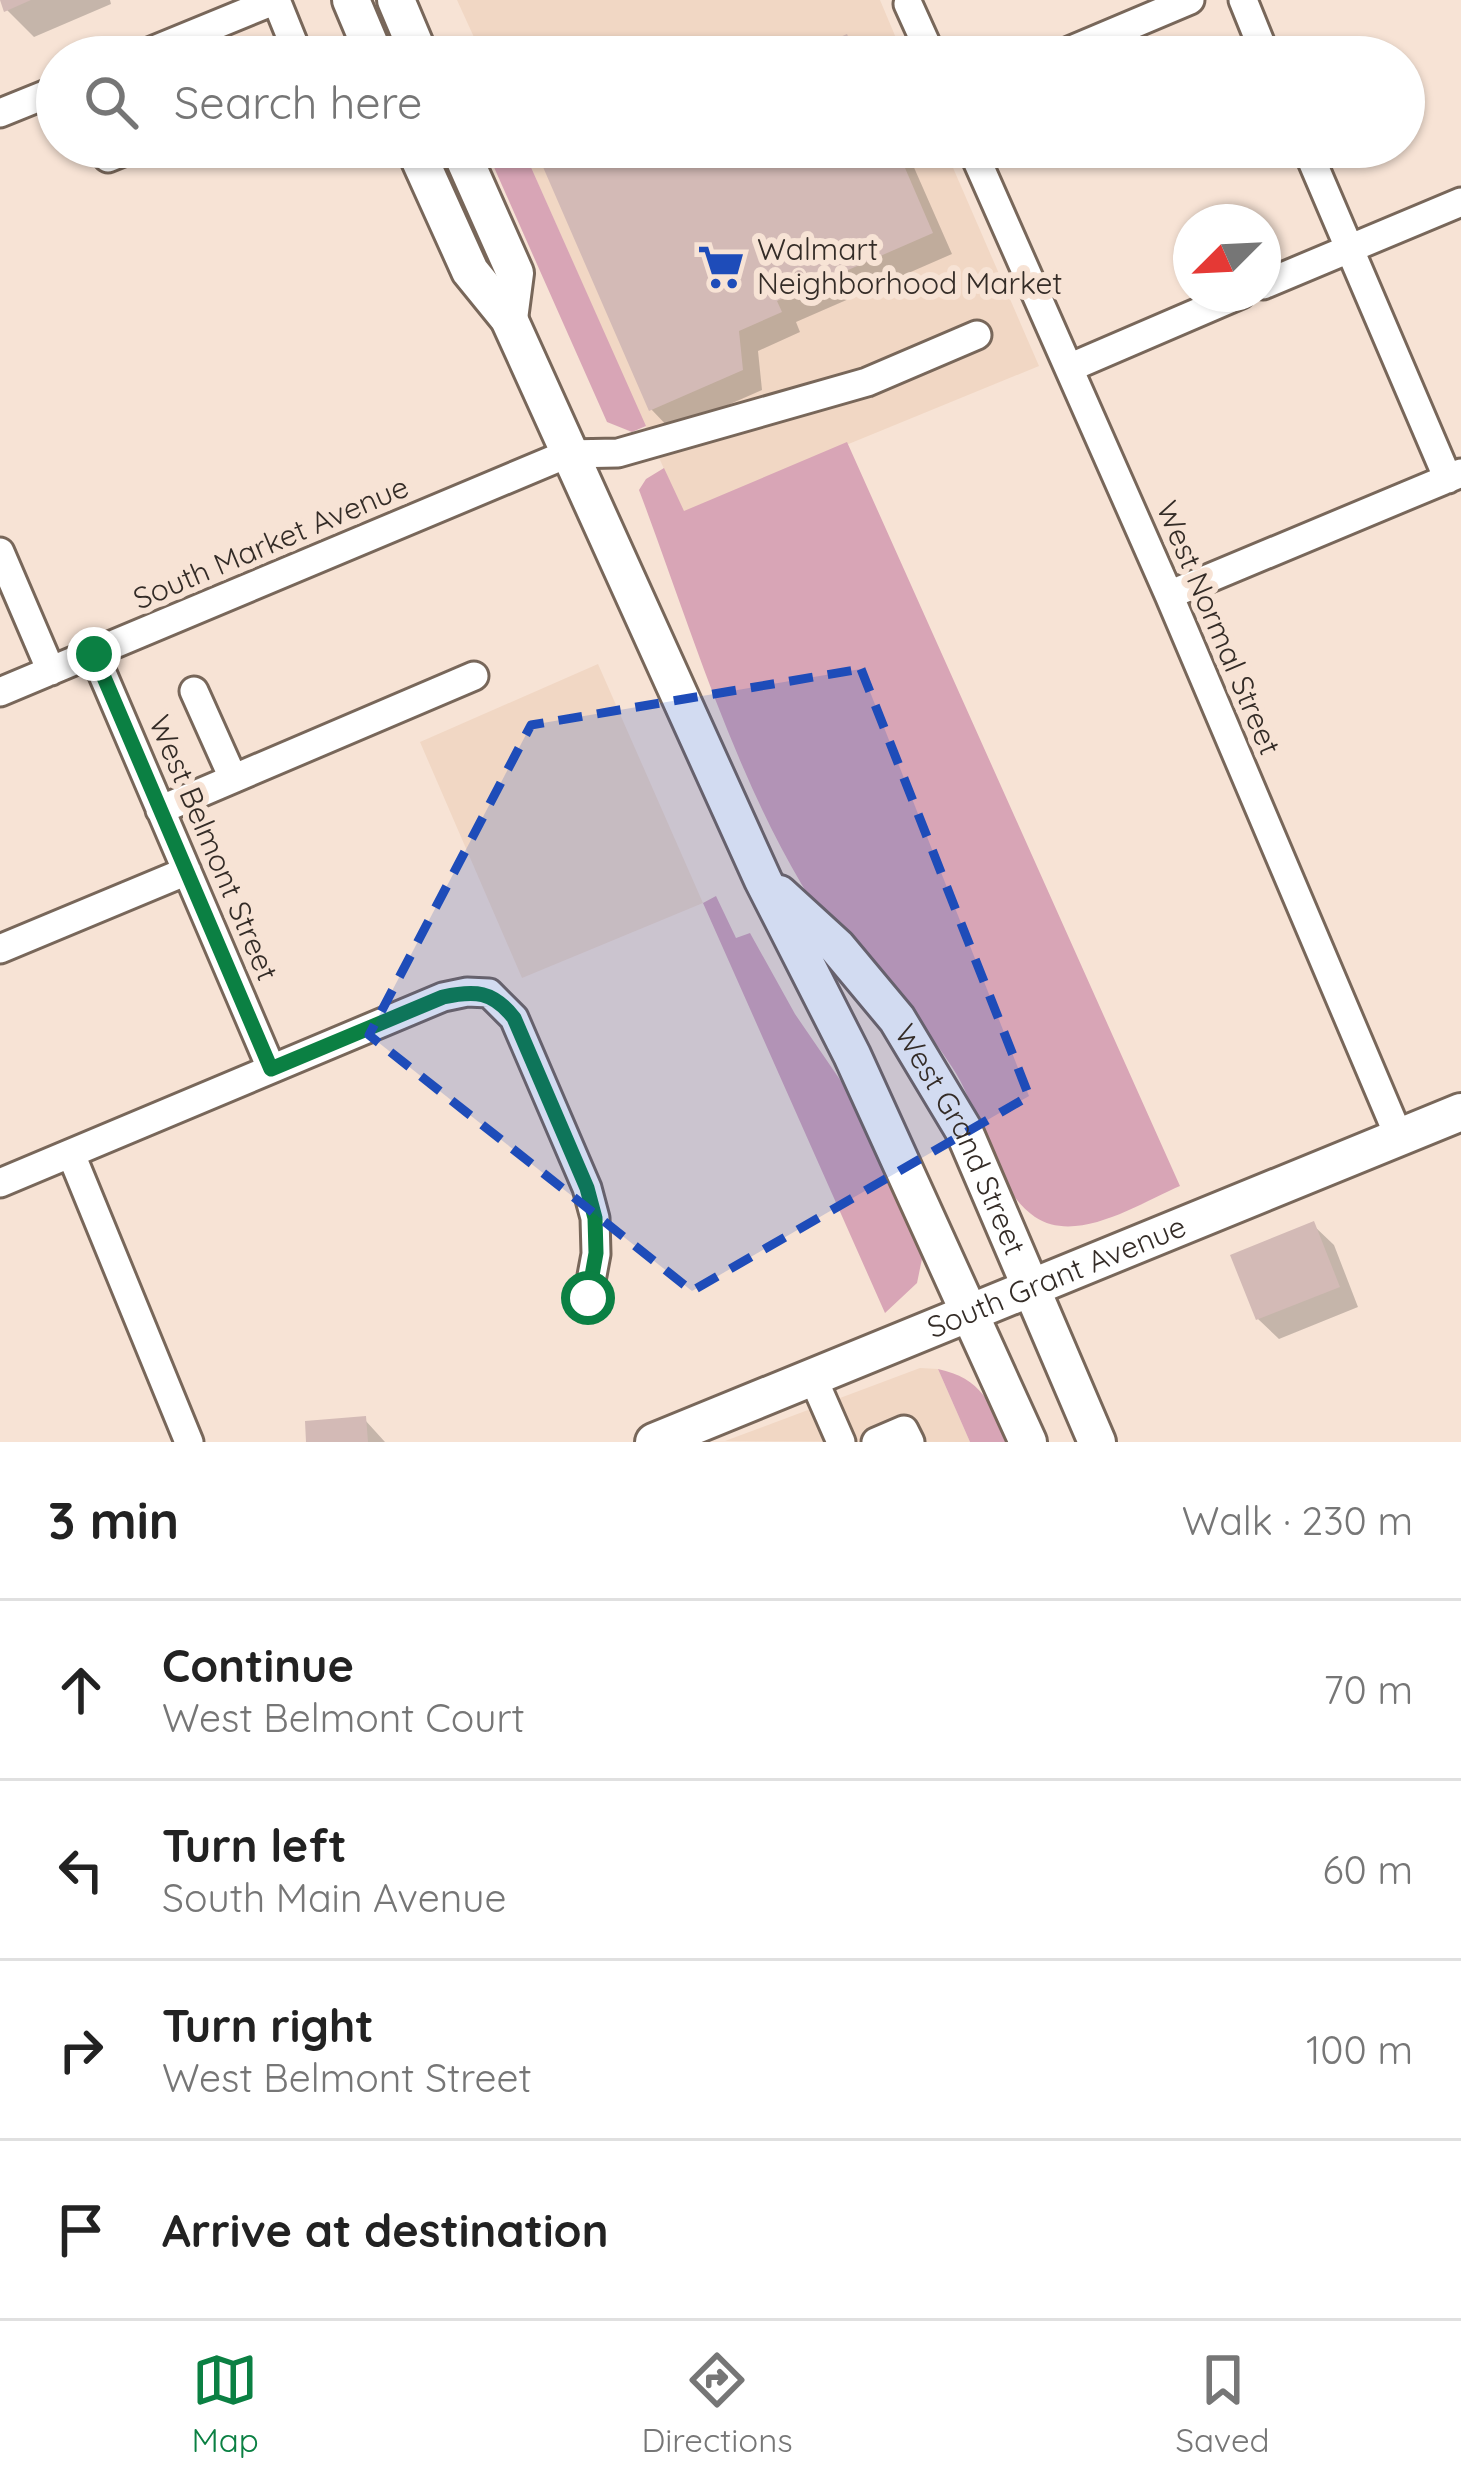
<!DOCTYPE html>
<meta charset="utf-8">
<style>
body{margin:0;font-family:Quicksand,sans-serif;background:#f2f2f2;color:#222}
.compass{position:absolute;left:1173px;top:204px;width:108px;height:108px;border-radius:50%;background:#fff;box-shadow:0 3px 9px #0004;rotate:246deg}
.stop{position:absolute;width:36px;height:36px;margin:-27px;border:9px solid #0b8043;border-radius:50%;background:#fff}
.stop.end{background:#0b8043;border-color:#fff;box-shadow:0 3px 12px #0008}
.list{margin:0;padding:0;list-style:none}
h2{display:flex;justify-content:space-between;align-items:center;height:156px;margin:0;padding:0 48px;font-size:51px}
h2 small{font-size:39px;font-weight:400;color:#767676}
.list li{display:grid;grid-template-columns:78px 1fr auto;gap:36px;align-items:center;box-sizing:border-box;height:180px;padding:0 48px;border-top:3px solid #e0e0e0}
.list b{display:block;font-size:45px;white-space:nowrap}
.list p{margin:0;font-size:39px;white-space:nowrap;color:#767676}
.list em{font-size:39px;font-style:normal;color:#767676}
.icon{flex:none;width:66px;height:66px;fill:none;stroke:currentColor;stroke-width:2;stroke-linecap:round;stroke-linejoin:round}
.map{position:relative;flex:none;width:1461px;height:1442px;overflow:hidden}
.search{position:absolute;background:#fff;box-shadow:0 3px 9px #0004;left:36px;right:36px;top:36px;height:132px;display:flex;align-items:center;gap:30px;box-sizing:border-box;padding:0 42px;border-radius:66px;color:#767676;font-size:45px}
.sheet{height:876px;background:#fff}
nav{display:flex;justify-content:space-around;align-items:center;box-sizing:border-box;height:168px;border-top:3px solid #e0e0e0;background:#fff;font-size:33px;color:#767676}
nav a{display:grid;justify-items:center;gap:6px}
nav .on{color:#0b8043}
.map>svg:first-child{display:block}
</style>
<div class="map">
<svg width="1461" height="1442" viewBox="0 0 1461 1442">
<rect width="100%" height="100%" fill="#f7e3d5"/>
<path fill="#f1d7c4" d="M457 0H880L904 57H483Z
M522 147H944L1039 366 683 512Z
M598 664 703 903 522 978 420 742Z
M920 1368 938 1369 970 1442 725 1441Z"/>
<path fill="#d8a5b6" d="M485 147H522L646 426 632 432 607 422Z
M847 442 1180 1186C1140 1203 1077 1245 1035 1217 992 1188 980 1108 952 1067 931 1035 905 1001 879 974 852 945 822 919 802 885 731 765 688 620 639 490L646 479 664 468 684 511Z
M716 896 736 938 750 933 795 1014 871 1125 923 1254 917 1283 885 1313 703 903Z
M938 1369C981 1378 992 1404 1008 1442H970Z"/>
<path fill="#0003" d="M2 0H110L111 4 34 37 7 10Z
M557 147H905L952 254 796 322 800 332 758 351 762 390 671 430 651 409Z
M1313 1225 1334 1245 1358 1307 1279 1339 1258 1319Z
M365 1420 385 1442H309Z"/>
<path fill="#d3bab6" d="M0 0H31L4 12Z
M847 34 857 57H794Z
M554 147H896L933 233 777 301 782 312 739 331 743 370 649 411 543 167 559 160Z
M1314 1221 1340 1287 1256 1320 1230 1255Z
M366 1416 368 1442H306L305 1421Z"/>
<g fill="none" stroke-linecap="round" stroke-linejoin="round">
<defs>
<path id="minor" d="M276 0 299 57
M1243 0 1266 57
M908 4 932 57
M137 57 276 0
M1055 57 1190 0
M0 113 57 90
M103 147 108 158 135 147
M971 147 1169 595 1399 1137
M1306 147 1448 479
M1263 285 1461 202
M1069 368 1241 294
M0 552 51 671
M1169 595 1461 473
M94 654 271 1068
M194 691 233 778
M0 692 567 454 618 453 867 382 977 335
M160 810 474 676
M0 949 187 871
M71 1154 189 1442
M0 1183 443 997 467 992 489 993 514 1018 587 1188 595 1218 596 1254 588 1297
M813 1378 841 1442
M876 1442 904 1430 910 1442"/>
<g id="major">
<path d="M351 0 375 57"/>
<path d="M396 0 420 57"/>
<path d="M414 147 470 271 509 319 763 880 852 1055 1028 1442"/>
<path d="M459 147 515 273 509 319"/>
<path id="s1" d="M779 894 837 947 897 1019 963 1129 1097 1442"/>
<path id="s2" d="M654 1442 1461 1112"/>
</g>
</defs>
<use href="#minor" stroke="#78675a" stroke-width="33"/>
<use href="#major" stroke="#78675a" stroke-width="42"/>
<use href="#minor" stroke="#fff" stroke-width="27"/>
<use href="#major" stroke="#fff" stroke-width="36"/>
</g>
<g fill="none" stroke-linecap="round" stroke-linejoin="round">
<path stroke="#0b8043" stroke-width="15" d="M94 654 271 1069 443 997C475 990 493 991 514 1018L587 1188 595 1218 596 1253 588 1298"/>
</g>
<path fill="#1e4cb9" fill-opacity="0.2" stroke="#1e4cb9" stroke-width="9" stroke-dasharray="24 15" stroke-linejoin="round" d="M861 669 1029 1096 692 1291 369 1035 531 725Z"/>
<defs>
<symbol id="supermarket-bare" viewBox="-9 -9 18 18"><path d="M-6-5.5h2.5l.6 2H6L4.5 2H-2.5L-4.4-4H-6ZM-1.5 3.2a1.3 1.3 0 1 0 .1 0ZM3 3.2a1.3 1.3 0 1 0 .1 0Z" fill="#1e4cb9" stroke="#f7e3d5" stroke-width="2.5" paint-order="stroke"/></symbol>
</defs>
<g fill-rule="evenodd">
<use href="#supermarket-bare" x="688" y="234" width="66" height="66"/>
</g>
<g text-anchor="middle" stroke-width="12" stroke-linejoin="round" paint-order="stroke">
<g font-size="30" fill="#342c27" stroke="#f7e3d5" text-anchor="start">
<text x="757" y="260">Walmart<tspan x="757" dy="34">Neighborhood Market</tspan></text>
</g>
<g font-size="30" fill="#342c27" stroke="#f7e3d5">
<text transform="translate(271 543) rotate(-23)" y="10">South Market Avenue</text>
<text transform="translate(1218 628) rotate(67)" y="10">West Normal Street</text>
<text transform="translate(213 848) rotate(67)" y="10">West Belmont Street</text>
<text dy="10" stroke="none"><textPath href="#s1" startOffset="309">West Grand Street</textPath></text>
<text dy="10" stroke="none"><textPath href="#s2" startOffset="435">South Grant Avenue</textPath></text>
</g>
</g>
</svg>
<svg class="compass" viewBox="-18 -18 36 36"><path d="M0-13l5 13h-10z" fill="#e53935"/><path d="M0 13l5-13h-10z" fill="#767676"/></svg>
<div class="stop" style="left:588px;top:1298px"></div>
<div class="stop end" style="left:94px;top:654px"></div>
<div class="search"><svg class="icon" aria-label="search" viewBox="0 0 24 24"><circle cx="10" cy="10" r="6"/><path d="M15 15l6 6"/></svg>Search here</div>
</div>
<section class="sheet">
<h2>3 min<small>Walk · 230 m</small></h2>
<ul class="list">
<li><svg class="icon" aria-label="ahead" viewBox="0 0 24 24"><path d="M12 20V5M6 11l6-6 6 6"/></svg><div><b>Continue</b><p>West Belmont Court</p></div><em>70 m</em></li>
<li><svg class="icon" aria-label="left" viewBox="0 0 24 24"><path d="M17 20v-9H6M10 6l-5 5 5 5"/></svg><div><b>Turn left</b><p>South Main Avenue</p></div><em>60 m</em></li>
<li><svg class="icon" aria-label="right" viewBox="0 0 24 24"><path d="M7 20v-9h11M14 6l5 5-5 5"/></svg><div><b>Turn right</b><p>West Belmont Street</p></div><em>100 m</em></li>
<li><svg class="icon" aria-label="arrive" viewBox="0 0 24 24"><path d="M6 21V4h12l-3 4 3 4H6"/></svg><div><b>Arrive at destination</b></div></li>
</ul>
</section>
<nav>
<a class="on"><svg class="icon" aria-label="map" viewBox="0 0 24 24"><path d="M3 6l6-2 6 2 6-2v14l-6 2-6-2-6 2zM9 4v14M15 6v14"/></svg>Map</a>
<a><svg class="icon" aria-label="directions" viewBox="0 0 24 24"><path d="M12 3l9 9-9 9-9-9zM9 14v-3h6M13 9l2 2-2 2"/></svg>Directions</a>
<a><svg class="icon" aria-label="saved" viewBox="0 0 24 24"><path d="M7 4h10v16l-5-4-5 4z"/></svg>Saved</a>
</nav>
